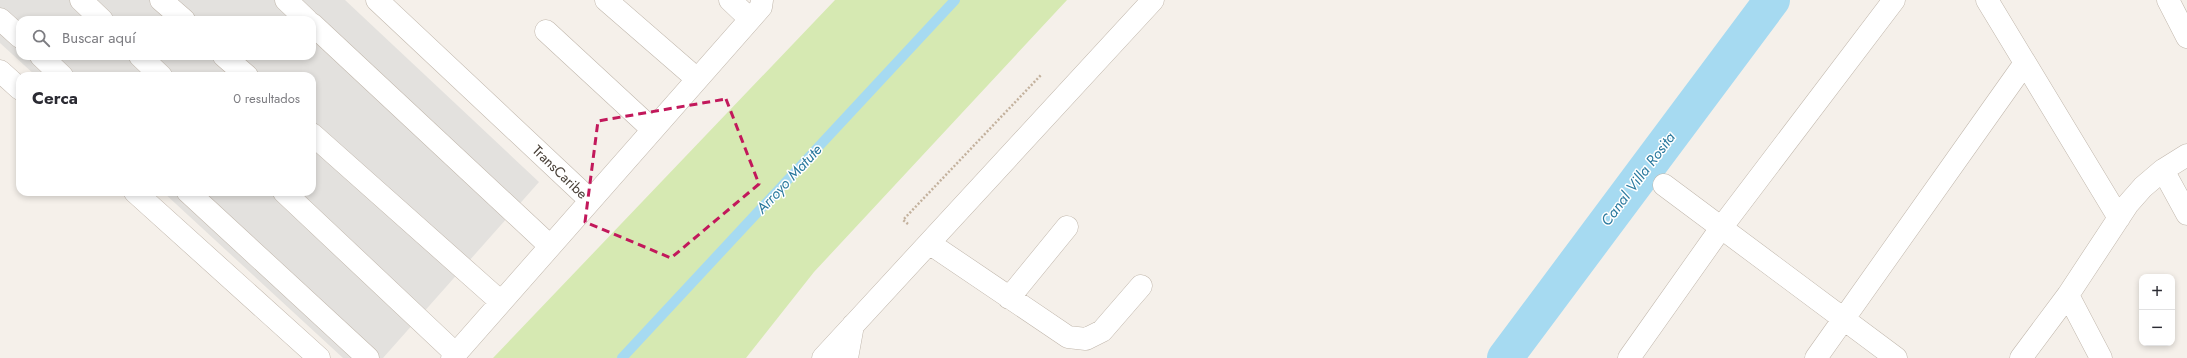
<!DOCTYPE html>
<html lang="es">
<meta charset="utf-8">
<style>
body{margin:0;font-family:Jost,sans-serif;background:#f7f7f7;color:#2b2b33}
.controls{position:absolute;right:12px;bottom:12px;display:grid;overflow:hidden;border-radius:8px;box-shadow:0 2px 6px #0003}
.controls button{width:36px;height:36px;display:grid;place-items:center;padding:0;border:0;border-bottom:1px solid #e1e1e2;background:#fff;color:#2b2b33;font:20px sans-serif}
.list{margin:0;padding:0;list-style:none}
h2{display:flex;justify-content:space-between;align-items:center;height:52px;margin:0;padding:0 16px;font-size:17px}
h2 small{font-size:13px;font-weight:400;color:#7c7c81}
.icon{flex:none;width:22px;height:22px;fill:none;stroke:currentColor;stroke-width:2;stroke-linecap:round;stroke-linejoin:round}
.map{position:relative;flex:none;width:2187px;height:358px;overflow:hidden}
.search{position:absolute;background:#fff;box-shadow:0 2px 6px #0003;left:16px;top:16px;width:300px;height:44px;display:flex;align-items:center;gap:10px;box-sizing:border-box;padding:0 14px;border-radius:12px;color:#7c7c81;font-size:15px}
.panel{position:absolute;background:#fff;box-shadow:0 2px 6px #0003;left:16px;top:72px;width:300px;height:124px;border-radius:12px}
.map>svg:first-child{display:block}
</style>
<div class="map">
<svg width="2187" height="358" viewBox="0 0 2187 358">
<rect width="100%" height="100%" fill="#f5f0ea"/>
<path fill="#d6e9b2" d="M835 0H1067L814 272 746 358H493Z"/>
<path fill="#e3e1de" fill-rule="evenodd" d="M0 0H345L539 182 383 358H343L163 192H312V76H36L0 43ZM20 20H312V56H20Z"/>
<g fill="none" stroke-linecap="round" stroke-linejoin="round">
<path stroke="#a6daf1" stroke-width="10" d="M622 358 955 0"/>
<path stroke="#a6daf1" stroke-width="36" d="M1505 358 1772 0"/>
<defs>
<path id="minor" d="M81 0 102 20
M161 0 184 20
M286 0 307 20
M377 0 590 200
M606 0 697 79
M730 0 750 19
M1987 0 2119 218
M2168 0 2187 37
M0 19 20 37
M312 24 550 246
M546 31 652 129
M41 56 62 76
M140 56 161 76
M224 56 247 76
M0 71 20 89
M312 134 501 302
M2163 170 2187 214
M1664 185 1896 358
M135 192 319 358
M188 192 368 358
M284 192 456 354
M929 243 1068 337 1086 339 1102 331 1141 286
M2068 295 2101 358
M1009 298 1067 227
M452 358 761 7 762 0
M823 358 1153 0
M847 358 853 325
M1629 358 1721 228 1894 0
M1816 358 2025 63
M2021 358 2068 295 2128 204 2143 187 2163 170 2187 155"/>
</defs>
<use href="#minor" stroke="#c1b7ac" stroke-width="23"/>
<path stroke="#c3b19d" stroke-width="2.5" stroke-dasharray="2 2" stroke-linecap="butt" d="M908 224 903 220 1041 75"/>
<use href="#minor" stroke="#fff" stroke-width="22"/>
</g>
<path fill="none" stroke="#c2185b" stroke-width="3" stroke-dasharray="8 5" stroke-linejoin="round" d="M726 99 759 184 671 258 585 222 598 121Z"/>
<g text-anchor="middle" stroke-width="3" stroke-linejoin="round" paint-order="stroke">
<g font-size="14" fill="#494038" stroke="#fff">
<text transform="translate(560 172) rotate(44)" y="5">TransCaribe</text>
</g>
<g font-size="15" font-style="italic" fill="#2a799e" stroke="#fff">
<text transform="translate(789 179) rotate(-47)" y="5">Arroyo Matute</text>
<text transform="translate(1638 179) rotate(-53)" y="5">Canal Villa Rosita</text>
</g>
</g>
</svg>
<div class="controls">
<button>+</button>
<button>−</button>
</div>
<div class="search"><svg class="icon" aria-label="search" viewBox="0 0 24 24"><circle cx="10" cy="10" r="6"/><path d="M15 15l6 6"/></svg>Buscar aquí</div>
<section class="panel">
<h2>Cerca<small>0 resultados</small></h2>
<ul class="list">
</ul>
</section>
</div>
